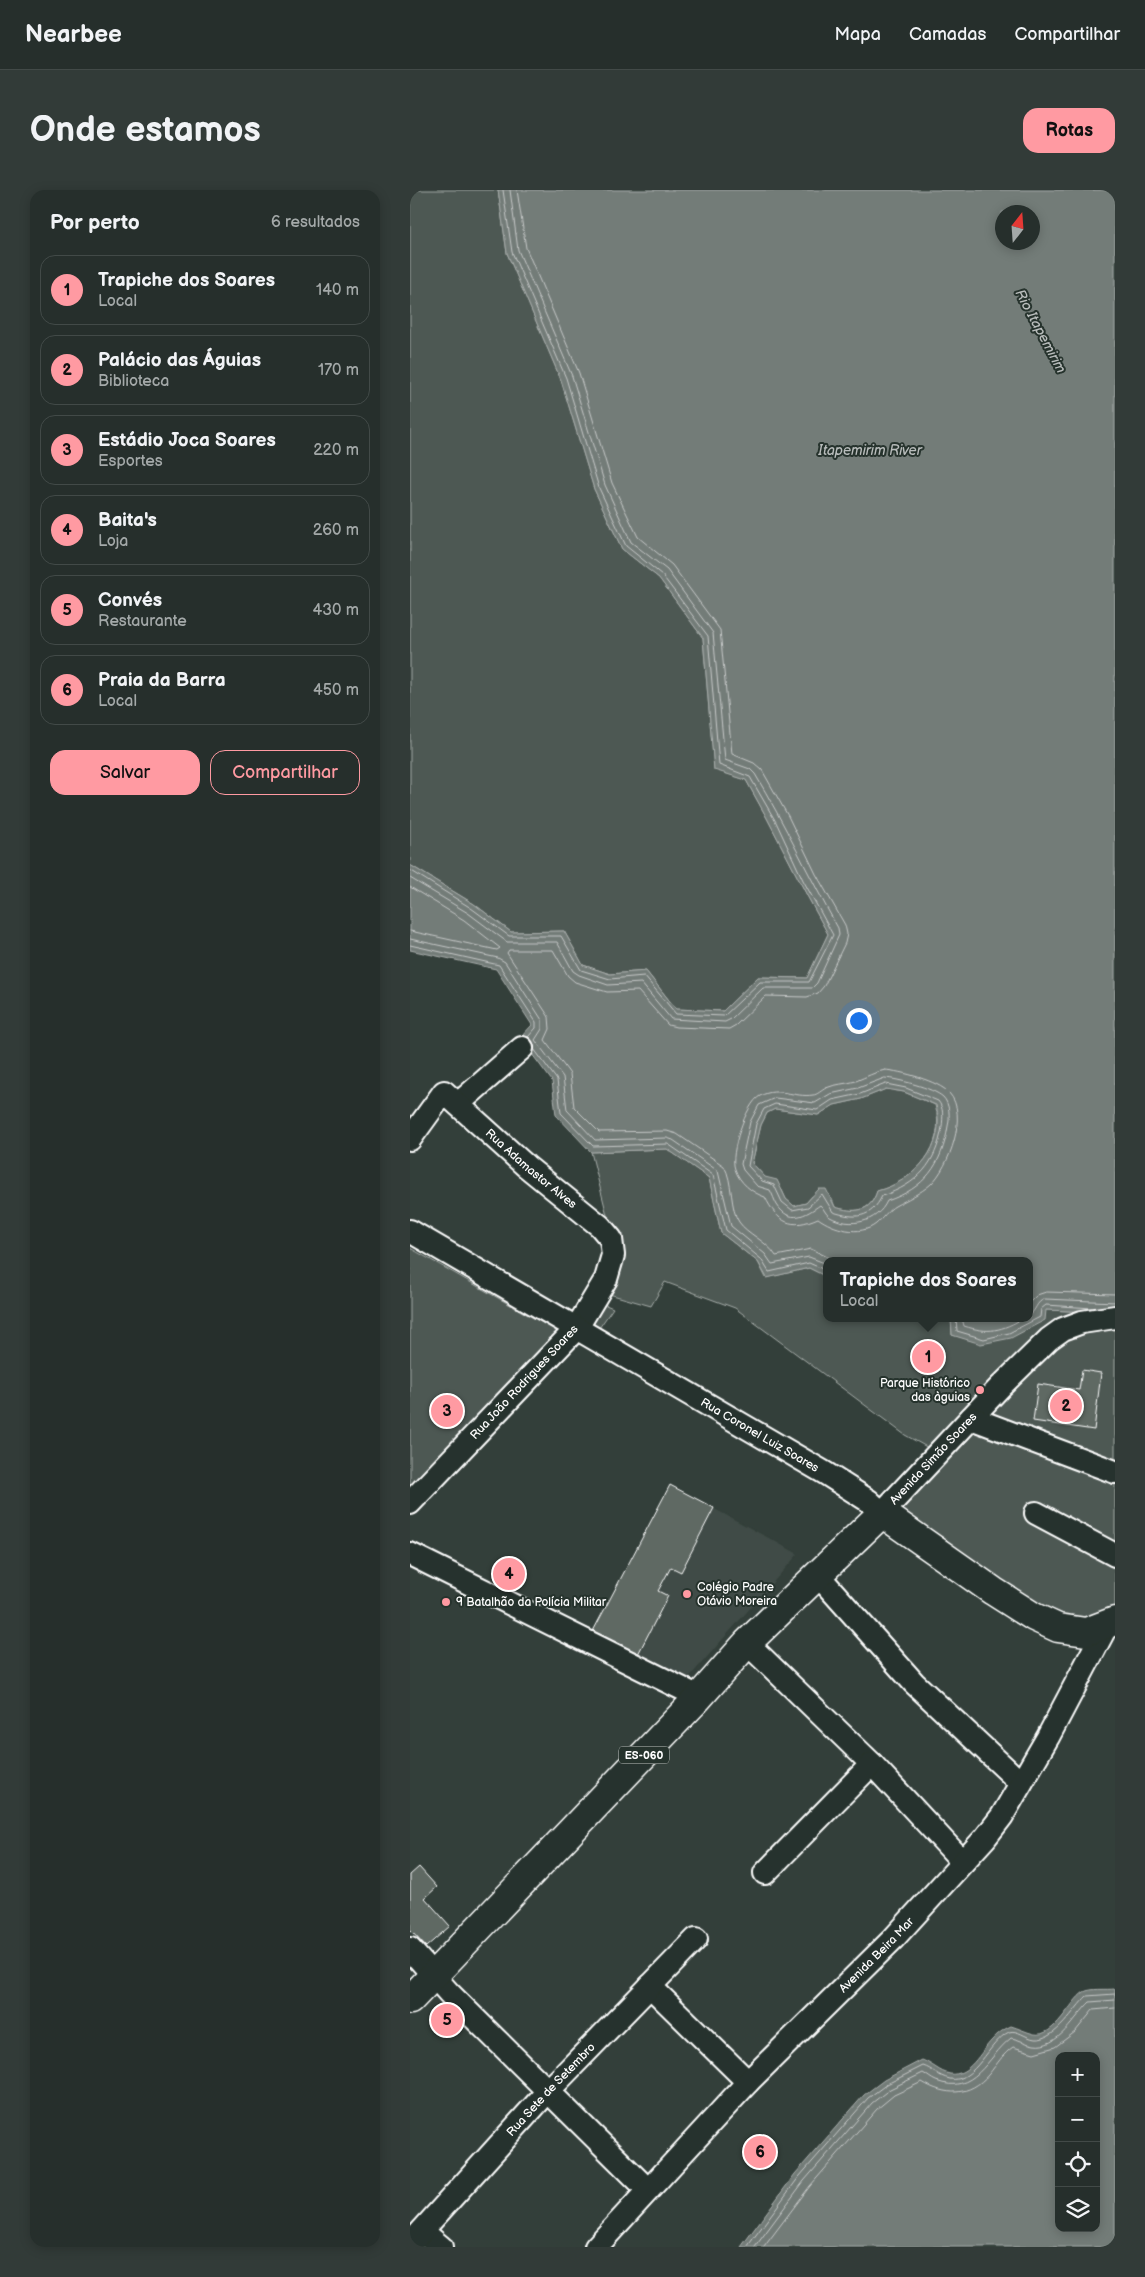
<!DOCTYPE html>
<html lang="pt">
<meta charset="utf-8">
<style>
body{margin:0;font-family:"Balsamiq Sans",sans-serif;background:#323b38;color:#f1f3f6}
.controls{position:absolute;right:15px;bottom:15px;display:grid;overflow:hidden;border-radius:10px;box-shadow:0 2px 12px #0003}
.controls button{width:45px;height:45px;display:grid;place-items:center;padding:0;border:0;border-bottom:1px solid #424a48;background:#262f2c;color:#f1f3f6;font:25px sans-serif}
.compass{position:absolute;left:585px;top:15px;width:45px;height:45px;border-radius:50%;background:#262f2c;box-shadow:0 2px 12px #0003;rotate:17deg}
.you{position:absolute;left:448px;top:830px;width:18px;height:18px;margin:-12px;border:4px solid #fff;border-radius:50%;background:#1a73e8;box-shadow:0 0 0 8px #1a73e833}
.badge{display:grid;place-items:center;width:32px;height:32px;border-radius:50%;background:#ff9aa2;color:#111;font-size:16px;font-weight:700}
.pin{position:absolute;translate:-50% -50%;border:2px solid #fff;box-shadow:0 1px 5px #0006}
.popup{position:absolute;left:413px;top:1067px;width:210px;height:65px;box-sizing:border-box;display:grid;place-content:center;border-radius:10px;background:#262f2c;filter:drop-shadow(0 1px 4px #0005);font-size:16px;white-space:nowrap;color:#a4a9a9}
.popup b{font-size:19px;color:#f1f3f6}
.popup::after{content:'';position:absolute;left:50%;top:100%;margin-left:-10px;border:10px solid transparent;border-top-color:#262f2c}
.list{margin:0;padding:0;list-style:none}
h2{display:flex;justify-content:space-between;align-items:center;height:65px;margin:0;padding:0 20px;font-size:21px}
h2 small{font-size:16px;font-weight:400;color:#a4a9a9}
.list li{display:grid;grid-template-columns:32px 1fr auto;gap:15px;align-items:center;box-sizing:border-box;height:70px;margin:0 10px 10px;padding:0 10px;border:1px solid #424a48;border-radius:15px}
.list b{display:block;font-size:19px;white-space:nowrap}
.list p{margin:0;font-size:16px;white-space:nowrap;color:#a4a9a9}
.list em{font-size:16px;font-style:normal;color:#a4a9a9}
.actions{display:flex;gap:10px;padding:15px 20px}
.actions a{flex:1;padding:11px 0;border:1px solid #ff9aa2;border-radius:15px;text-align:center;font-size:18px;color:#ff9aa2}
.actions .main{background:#ff9aa2;color:#111}
.icon{flex:none;width:28px;height:28px;fill:none;stroke:currentColor;stroke-width:2;stroke-linecap:round;stroke-linejoin:round}
.map{position:relative;flex:none;width:705px;height:2057px;overflow:hidden;border-radius:15px}
header{display:flex;align-items:center;gap:30px;box-sizing:border-box;height:70px;padding:0 25px;background:#262f2c;border-bottom:1px solid #424a48}
header strong{font-size:24px}
nav{display:flex;gap:28px;margin-inline-start:auto;font-size:18px}
.intro{display:flex;align-items:center;justify-content:space-between;box-sizing:border-box;height:120px;padding:0 30px}
h1{margin:0;font-size:35px}
.button{padding:12px 22px;border-radius:15px;background:#ff9aa2;color:#111;font-size:18px;font-weight:700}
main{display:flex;gap:30px;padding:0 30px}
aside{flex:1;background:#262f2c;border-radius:15px;box-shadow:0 2px 12px #0003}
.map>svg:first-child{display:block}
</style>
<header>
<strong>Nearbee</strong>
<nav><a>Mapa</a><a>Camadas</a><a>Compartilhar</a></nav>
</header>
<div class="intro"><h1>Onde estamos</h1><a class="button">Rotas</a></div>
<main>
<aside>
<h2>Por perto<small>6 resultados</small></h2>
<ul class="list">
<li><span class="badge">1</span><div><b>Trapiche dos Soares</b><p>Local</p></div><em>140 m</em></li>
<li><span class="badge">2</span><div><b>Palácio das Águias</b><p>Biblioteca</p></div><em>170 m</em></li>
<li><span class="badge">3</span><div><b>Estádio Joca Soares</b><p>Esportes</p></div><em>220 m</em></li>
<li><span class="badge">4</span><div><b>Baita's</b><p>Loja</p></div><em>260 m</em></li>
<li><span class="badge">5</span><div><b>Convés</b><p>Restaurante</p></div><em>430 m</em></li>
<li><span class="badge">6</span><div><b>Praia da Barra</b><p>Local</p></div><em>450 m</em></li>
</ul>
<div class="actions"><a class="main">Salvar</a><a>Compartilhar</a></div>
</aside>
<div class="map">
<svg width="705" height="2057" viewBox="0 0 705 2057">
<rect width="100%" height="100%" fill="#333f3a"/>
<filter id="ink" filterUnits="userSpaceOnUse"><feTurbulence type="fractalNoise" baseFrequency=".02" numOctaves="2"/><feDisplacementMap in="SourceGraphic" scale="10" xChannelSelector="R" yChannelSelector="G"/><feConvolveMatrix kernelMatrix="1 2 1 2 8 2 1 2 1" color-interpolation-filters="sRGB"/></filter>
<g filter="url(#ink)">
<path fill="#404c47" d="M260 1295 388 1364 274 1493 181 1445Z"/>
<path fill="#4d5853" stroke="#a6aca9" d="M0 0H88L97 63 151 190 184 299 212 359 249 388 293 448 304 579 336 590C365 640 389 693 418 744L397 788 348 787 313 821 266 819 236 781 200 784 173 775 154 741 101 742 64 714 0 675Z
M476 899 494 902 525 915C537 956 505 991 467 1001 460 1023 444 1023 425 1017L422 1009 402 1006 396 1013 384 1016 376 1009 372 1000 355 987 342 973 351 935 357 923 365 919 408 925 424 915 451 909Z
M257 959 299 988 311 1043 348 1072 356 1088 399 1078 417 1087V1128H541L542 1145 570 1152 636 1120 705 1123V1431L685 1440 612 1407 478 1325 533 1266 495 1245 325 1118 255 1092 241 1116 199 1104 198 1029 181 962Z
M0 1058 148 1142 0 1300Z
M191 1113 203 1118 187 1141 175 1134Z"/>
<path fill="#737b78" stroke="#abb0ae" fill-rule="evenodd" d="M88 0H705V1123L636 1120 635 1130 601 1148 571 1154 542 1145 541 1128H619V1071H417V1087L399 1078 357 1088 348 1072 311 1043 299 988 257 959 181 962 146 925 142 891 110 848 122 835 86 779 0 760V675L64 714 101 742 154 741 173 775 200 784 236 781 266 819 313 821 348 787 397 788 418 744C389 693 365 640 336 590L304 580 293 448 249 388 212 359 184 299 151 190 97 63ZM592 22H622V52H592ZM476 899 494 902 526 915C537 956 505 991 467 1001 461 1023 444 1023 425 1017L416 999H409L396 1013 384 1016 376 1009 367 990 355 987 342 973 351 935 357 923 365 919 408 925 424 915 451 909Z
M705 1799V2057H331L385 1984 454 1905 474 1890 512 1870C523 1874 529 1882 540 1884 559 1887 571 1861 582 1850 587 1844 594 1839 601 1836 608 1838 616 1842 624 1844 645 1848 660 1811 674 1802 681 1798 696 1800 705 1799ZM649 1866H686V2038H649Z"/>
<g fill="none" stroke-linecap="round" stroke-linejoin="round">
<path stroke="#c7cac9" stroke-width="1" d="M107 0 116 58 169 183 202 293 228 347 262 375 310 440 322 564 344 573 352 580 378 626 406 684 435 735 437 744 435 753 414 796 408 803 397 807 356 806 326 835 319 839 266 837 258 835 228 801 197 802 165 792 158 786 143 760H99L97 763 139 827 140 839 135 850 160 884 164 917 189 942 257 941 267 944 314 976C323 991 320 1020 329 1032 337 1044 357 1051 366 1066L401 1059 426 1071
M0 680 61 718 99 746H151L171 780 200 789 234 786 266 824 314 826 350 792H399L423 745 393 690 366 632 340 587 309 575 298 446 252 385 216 356 189 298 156 188 102 62 93 0
M0 688 58 723 97 752H147L163 781 169 785 198 795 231 793 261 829 315 832 321 829 353 798H402L407 793 429 745 428 738C399 687 375 634 345 584L340 579 315 570 303 443 257 380 221 352 195 295 162 186 108 60 100 0
M0 697 54 730 90 758 87 760 0 741
M0 749 88 768 95 772 132 830V839L125 850 153 887 157 920 185 950 257 948 263 950 308 981 321 1036 355 1064 362 1074 399 1067 417 1074
M0 755 89 775 126 832V838L118 847
M124 859 147 890 151 923 183 956 258 954 303 985 316 1040 351 1069 359 1082 399 1073 417 1081
M475 880C490 881 529 891 539 903 559 924 539 977 521 994 511 1003 496 1010 485 1016 478 1020 472 1029 466 1034 450 1047 423 1039 408 1028 381 1040 368 1033 355 1007 342 1003 329 992 325 979 319 965 336 913 350 906 369 896 384 908 403 905 407 905 412 900 416 898 425 894 436 894 446 891 456 887 465 882 475 880Z
M475 888C488 889 523 898 533 907 540 914 540 927 538 936 532 975 515 998 477 1011 467 1033 440 1038 420 1027 415 1024 414 1018 410 1015 396 1025 380 1035 367 1015 364 1010 363 1005 360 1000L347 996 333 980 331 974 340 932 349 915 365 908 405 913 420 904 448 898Z
M476 894 496 898 528 911C534 918 533 927 532 937 526 974 508 994 472 1006 461 1029 445 1029 423 1022L412 1004 398 1017 382 1020 372 1012 364 995 352 991 338 976 346 934 354 919 365 914 407 920 422 910 450 904Z
M619 1113 627 1105 636 1102 705 1104
M619 1125C627 1121 625 1112 635 1109L705 1112
M546 1128 547 1141 574 1149 599 1143 630 1127 631 1119 636 1115 682 1118
M552 1128 554 1136C579 1144 591 1141 614 1128
M337 2057 389 1987 458 1908 477 1894 513 1876C523 1879 527 1886 540 1889 565 1894 579 1851 599 1842 607 1839 616 1848 625 1849 646 1851 664 1818 677 1806L705 1804
M345 2057 394 1991 462 1913 480 1899 513 1883C517 1885 521 1889 526 1891 565 1906 576 1868 601 1848 609 1849 616 1854 624 1855 648 1859 665 1826 680 1812L705 1810
M354 2057 400 1996 467 1919 484 1905 512 1892C535 1906 560 1907 579 1884 587 1874 593 1864 603 1857L624 1863 645 1857 665 1842 683 1820 705 1818"/>
</g>
<path fill="#5f6964" stroke="#fff" d="M672 1180 691 1183 684 1240 623 1231 628 1194 669 1200Z
M260 1295 304 1318 271 1382 261 1377 248 1401 258 1406 226 1468 181 1445Z
M9 1677 27 1697 15 1708 40 1736 16 1757 0 1740V1685Z"/>
<g fill="none" stroke-linecap="round" stroke-linejoin="round">
<defs>
<g id="minor">
<path d="M48 914 112 858"/>
<path id="s1" d="M0 949 34 902 116 976 190 1036 201 1049 203 1065 196 1089 166 1139 0 1313"/>
<path id="s2" d="M0 1041 415 1283 459 1311 472 1323 591 1196 639 1149 653 1139 672 1132 705 1127"/>
<path d="M561 1228 705 1282"/>
<path d="M626 1323 705 1365"/>
<path d="M0 1364 289 1507"/>
<path d="M407 1384 504 1493 611 1593"/>
<path d="M337 1453 462 1574 553 1672"/>
<path d="M355 1683 462 1574"/>
<path d="M0 1759 39 1803 238 2000"/>
<path d="M240 1796 338 1892"/>
<path d="M12 2041 31 2057"/>
<path id="s3" d="M0 2054 138 1901 286 1749"/>
<path id="s4" d="M186 2057 338 1892 483 1749 575 1648 592 1626 638 1547 697 1435"/>
</g>
<path id="major" d="M0 1810 289 1507 337 1453 472 1323 583 1401 624 1427 648 1438 676 1442 705 1431"/>
</defs>
<use href="#minor" stroke="#fff" stroke-width="26"/>
<use href="#major" stroke="#fff" stroke-width="31"/>
<use href="#minor" stroke="#26332d" stroke-width="22"/>
<use href="#major" stroke="#26332d" stroke-width="28"/>
</g>
</g>
<g fill="#ff9aa2" stroke="#26332d" stroke-width="2">
<circle cx="570" cy="1200" r="5"/>
<circle cx="277" cy="1404" r="5"/>
<circle cx="36" cy="1412" r="5"/>
</g>
<g text-anchor="middle" stroke-width="4" stroke-linejoin="round" paint-order="stroke">
<rect fill="#26332d" stroke="#bec2c0" stroke-width="1" x="209" y="1556.5" width="50" height="17" rx="4"/>
<g font-size="11" font-weight="bold" fill="#fff">
<text x="234" y="1569">ES-060</text>
</g>
<g font-size="12" fill="#fff" stroke="#26332d">
<text dy="4" stroke="none"><textPath href="#s1" startOffset="174">Rua Adamastor Alves</textPath></text>
<text transform="translate(114 1192) rotate(-47)" y="4">Rua João Rodrigues Soares</text>
<text dy="4" stroke="none"><textPath href="#s2" startOffset="405">Rua Coronel Luiz Soares</textPath></text>
<text dy="4" stroke="none"><textPath href="#s2" startOffset="625">Avenida Simão Soares</textPath></text>
<text dy="4" stroke="none"><textPath href="#s4" startOffset="405">Avenida Beira Mar</textPath></text>
<text dy="4" stroke="none"><textPath href="#s3" startOffset="209">Rua Sete de Setembro</textPath></text>
</g>
<g font-size="12" fill="#fff" stroke="#26332d" text-anchor="start">
<text x="560" y="1197" text-anchor="end">Parque Histórico<tspan x="560" dy="14">das àguias</tspan></text>
<text x="287" y="1401">Colégio Padre<tspan x="287" dy="14">Otávio Moreira</tspan></text>
<text x="46" y="1416">9 Batalhão da Polícia Militar</text>
</g>
<g font-size="14" font-style="italic" fill="#b9bdbc" stroke="#26332d">
<text transform="translate(631 141) rotate(62)" y="5">Rio Itapemirim</text>
<text x="460" y="265">Itapemirim River</text>
</g>
</g>
</svg>
<div class="controls">
<button>+</button>
<button>−</button>
<button><svg class="icon" aria-label="locate" viewBox="0 0 24 24"><circle cx="12" cy="12" r="6"/><path d="M12 2v4M12 18v4M2 12h4M18 12h4"/></svg></button>
<button><svg class="icon" aria-label="layers" viewBox="0 0 24 24"><path d="M12 4l9 5-9 5-9-5zM3 14l9 5 9-5"/></svg></button>
</div>
<svg class="compass" viewBox="-18 -18 36 36"><path d="M0-13l5 13h-10z" fill="#e53935"/><path d="M0 13l5-13h-10z" fill="#a4a9a9"/></svg>
<div class="you"></div>
<div class="pin badge" style="left:518px;top:1167px">1</div>
<div class="popup"><b>Trapiche dos Soares</b>Local</div>
<div class="pin badge" style="left:656px;top:1216px">2</div>
<div class="pin badge" style="left:37px;top:1221px">3</div>
<div class="pin badge" style="left:99px;top:1384px">4</div>
<div class="pin badge" style="left:37px;top:1830px">5</div>
<div class="pin badge" style="left:350px;top:1962px">6</div>
</div>
</main>
